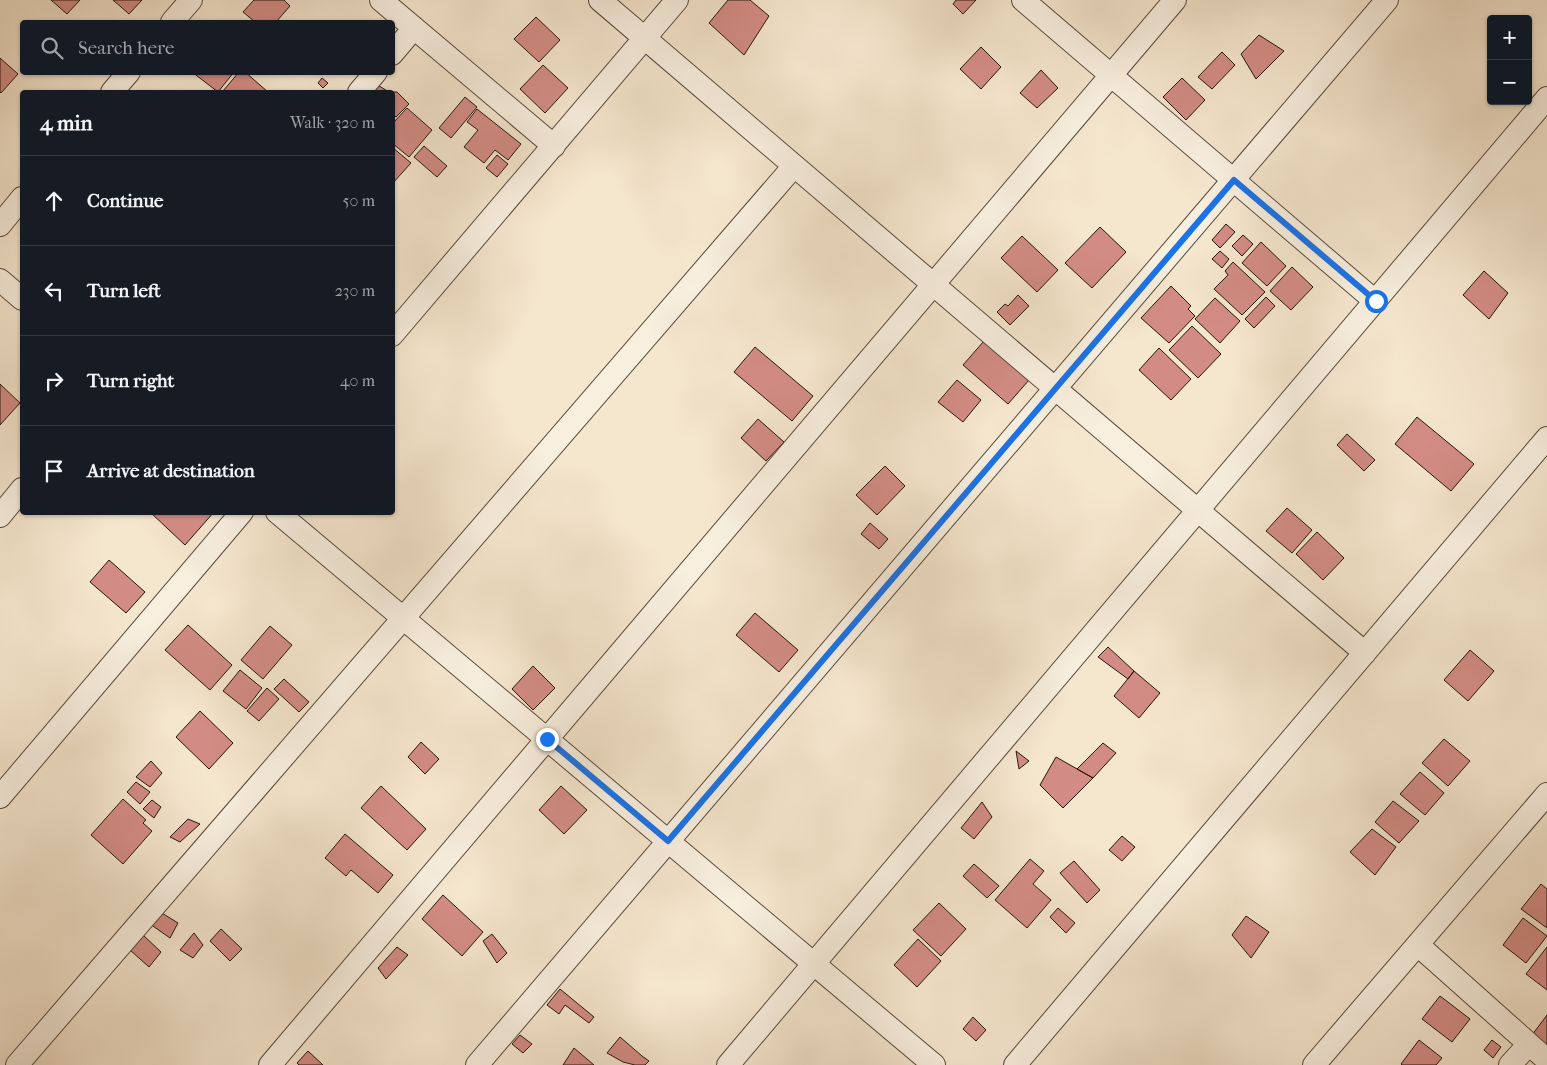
<!DOCTYPE html>
<meta charset="utf-8">
<style>
body{margin:0;font-family:"IM FELL French Canon",serif;background:#242831;color:#f1f3f6}
.controls{position:absolute;right:15px;top:15px;display:grid;overflow:hidden;border-radius:5px;box-shadow:0 1px 4px #0004}
.controls button{width:45px;height:45px;display:grid;place-items:center;padding:0;border:0;border-bottom:1px solid #363941;background:#171b24;color:#f1f3f6;font:25px sans-serif}
.stop{position:absolute;width:15px;height:15px;margin:-11px;border:4px solid #1a73e8;border-radius:50%;background:#fff}
.stop.end{background:#1a73e8;border-color:#fff;box-shadow:0 1px 5px #0008}
.list{margin:0;padding:0;list-style:none}
h2{display:flex;justify-content:space-between;align-items:center;height:65px;margin:0;padding:0 20px;font-size:21px}
h2 small{font-size:16px;font-weight:400;color:#9ea1a6}
.list li{display:grid;grid-template-columns:32px 1fr auto;gap:15px;align-items:center;box-sizing:border-box;height:90px;padding:0 20px;border-top:1px solid #363941}
.list b{display:block;font-size:19px;white-space:nowrap}
.list em{font-size:16px;font-style:normal;color:#9ea1a6}
.icon{flex:none;width:28px;height:28px;fill:none;stroke:currentColor;stroke-width:2;stroke-linecap:round;stroke-linejoin:round}
.map{position:relative;flex:none;width:1547px;height:1065px;overflow:hidden}
.search{position:absolute;background:#171b24;box-shadow:0 1px 4px #0004;left:20px;top:20px;width:375px;height:55px;display:flex;align-items:center;gap:12px;box-sizing:border-box;padding:0 18px;border-radius:5px;color:#9ea1a6;font-size:19px}
.panel{position:absolute;background:#171b24;box-shadow:0 1px 4px #0004;left:20px;top:90px;width:375px;height:425px;border-radius:5px}
.map>svg:first-child{display:block}
</style>
<div class="map">
<svg width="1547" height="1065" viewBox="0 0 1547 1065">
<rect width="100%" height="100%" fill="#f5e6ce"/>
<filter id="stains"><feTurbulence type="fractalNoise" baseFrequency=".004" numOctaves="4"/><feColorMatrix values="0 0 0 0 .2 0 0 0 0 .09 0 0 0 0 .02 0 0 0 .5 -.17"/></filter>
<radialGradient id="worn" r=".72"><stop offset=".6" stop-color="#630" stop-opacity="0"/><stop offset="1" stop-color="#630" stop-opacity=".3"/></radialGradient>
<path fill="#d38c85" stroke="#24150d" d="M51 0H80L67 14Z
M113 0H142L129 14Z
M254 0H284L290 6 276 22H255L243 12Z
M728 0H750L769 16 744 55 709 23Z
M956 0H976L963 14 953 4Z
M536 17 560 40 539 62 514 39Z
M1259 35 1284 51 1256 79 1241 54Z
M981 47 1001 67 981 89 960 69Z
M1222 52 1235 65 1212 89 1198 77Z
M0 58 18 74 1 93 0 92Z
M543 65 568 88 545 113 520 89Z
M1041 70 1058 88 1037 108 1020 93Z
M192 72H234L218 92Z
M239 72H245L268 92H224L223 91Z
M322 78 328 83 323 88 318 83Z
M1182 78 1205 100 1186 120 1163 97Z
M376 84 389 92H397L409 104 396 117 392 113V92H371Z
M465 97 477 107 451 138 439 128Z
M407 108 432 130 409 157 392 143V124Z
M477 109 521 144 508 160 495 150 484 163 464 147 478 130 467 122Z
M424 146 447 166 437 177 414 157Z
M392 147 411 163 392 184Z
M497 155 508 164 497 177 486 168Z
M1226 224 1235 232 1220 248 1212 240Z
M1100 227 1126 252 1092 288 1065 263Z
M1243 235 1253 244 1242 256 1232 246Z
M1022 236 1058 270 1037 292 1001 258Z
M1261 242 1286 266 1267 286 1242 263Z
M1220 251 1229 259 1222 268 1212 259Z
M1233 262 1265 292 1242 315 1214 289 1228 275 1225 271Z
M1292 267 1313 287 1291 310 1270 291Z
M1484 271 1508 293 1489 319 1463 295Z
M1171 286 1191 306 1188 309 1195 316 1169 343 1141 318Z
M1018 295 1029 306 1010 325 997 312 1005 304 1008 306Z
M1266 297 1275 306 1254 328 1245 319Z
M1215 298 1240 321 1220 343 1195 319Z
M1192 326 1221 354 1198 378 1169 350Z
M984 341 1029 380 1008 404 963 365Z
M755 347 813 396 792 421 734 372Z
M1159 348 1191 379 1171 400 1139 370Z
M957 380 981 400 963 422 938 402Z
M0 384 20 403 0 425Z
M1417 417 1474 464 1451 491 1395 444Z
M758 419 784 442 766 461 741 438Z
M1347 434 1375 460 1364 471 1337 445Z
M885 466 905 486 877 515 856 495Z
M1287 508 1312 530 1292 553 1266 531Z
M150 512H214L185 545Z
M870 523 888 539 879 549 861 534Z
M1317 532 1344 558 1323 580 1296 554Z
M109 560 145 592 126 613 90 582Z
M755 613 798 650 779 672 736 635Z
M188 625 232 665 210 690 165 650Z
M270 626 292 645 263 679 241 660Z
M1108 647 1134 671 1128 679 1098 657Z
M1470 650 1494 671 1468 701 1444 680Z
M533 666 555 688 533 710 512 689Z
M240 670 262 688 246 709 223 691Z
M1134 671 1160 693 1139 718 1114 696Z
M284 679 309 702 299 712 274 689Z
M267 688 279 699 259 721 247 711Z
M200 711 233 743 209 769 176 737Z
M1444 739 1470 761 1448 786 1422 763Z
M421 742 439 759 425 774 408 757Z
M1103 743 1116 753 1093 778 1077 769Z
M1016 751 1029 761 1019 769Z
M1056 757 1093 778 1063 808 1040 785Z
M151 761 162 773 150 787 136 777Z
M1420 772 1444 793 1425 815 1400 794Z
M136 782 150 792 140 804 127 792Z
M381 786 426 829 407 850 361 808Z
M561 786 587 810 564 834 539 810Z
M123 799 146 820 143 823 152 831 123 864 91 835Z
M152 800 161 807 154 818 143 809Z
M1393 801 1419 821 1399 843 1375 822Z
M982 802 992 817 974 839 961 828Z
M188 819 200 824 180 842 170 837Z
M1372 829 1396 847 1375 875 1350 852Z
M345 834 393 875 378 893 351 870 346 876 325 858Z
M1122 836 1135 847 1122 861 1109 850Z
M1030 859 1044 871 1033 884 1051 900 1027 928 995 900Z
M1074 861 1100 890 1087 903 1060 873Z
M974 864 999 886 987 898 963 876Z
M1541 884 1547 889V928L1521 909Z
M443 895 483 932 462 956 422 919Z
M939 903 966 929 941 956 913 930Z
M1058 908 1075 923 1066 933 1050 917Z
M157 910 178 923 170 938 150 924Z
M1246 916 1269 932 1251 958 1232 935Z
M1523 918 1547 936 1526 963 1503 945Z
M221 929 242 949 230 961 210 941Z
M194 933 203 945 193 958 180 950Z
M492 934 507 953 497 963 483 941Z
M143 935 161 952 149 967 130 950Z
M918 939 941 961 917 987 894 965Z
M397 947 408 955 386 979 378 968Z
M1547 947V990L1526 974Z
M560 989 594 1017 589 1023 565 1005 559 1014 547 1005Z
M1440 996 1470 1019 1452 1042 1422 1019Z
M1547 1015V1047L1532 1035Z
M973 1017 986 1030 976 1041 963 1029Z
M520 1035 532 1044 523 1053 512 1044Z
M620 1037 642 1056 649 1061 645 1065H635L623 1062 607 1053Z
M1419 1040 1442 1058 1436 1065H1402L1401 1064Z
M1492 1040 1501 1047 1493 1058 1484 1050Z
M574 1048 594 1065H563Z
M308 1051 323 1065H299L297 1063Z"/>
<g fill="none" stroke-linecap="round" stroke-linejoin="round">
<defs>
<path id="street" d="M381 0 554 146
M600 0 1365 653
M1023 0 1375 301
M172 22 191 0
M392 54 414 28
M112 92 129 72
M359 92 376 72
M0 225 22 198
M0 280 22 299
M392 335 677 0
M277 512 934 1065
M0 516 22 489
M0 797 242 512
M1418 945 1547 1060
M17 1065 794 166
M270 1065 1175 0
M477 1065 1387 0
M728 1065 1547 98
M1015 1065 1547 438
M1314 1065 1547 794
M1510 1065 1529 1044"/>
</defs>
<use href="#street" stroke="#58493d" stroke-width="24"/>
<use href="#street" stroke="#f8efdf" stroke-width="22"/>
</g>
<g fill="none" stroke-linecap="round" stroke-linejoin="round">
<path stroke="#1a73e8" stroke-width="6" d="M547 739 668 841 1234 180 1376 301"/>
</g>
<rect width="100%" height="100%" filter="url(#stains)"/>
<rect width="100%" height="100%" fill="url(#worn)"/>
</svg>
<div class="controls">
<button>+</button>
<button>−</button>
</div>
<div class="stop" style="left:1376px;top:301px"></div>
<div class="stop end" style="left:547px;top:739px"></div>
<div class="search"><svg class="icon" aria-label="search" viewBox="0 0 24 24"><circle cx="10" cy="10" r="6"/><path d="M15 15l6 6"/></svg>Search here</div>
<section class="panel">
<h2>4 min<small>Walk · 320 m</small></h2>
<ul class="list">
<li><svg class="icon" aria-label="ahead" viewBox="0 0 24 24"><path d="M12 20V5M6 11l6-6 6 6"/></svg><div><b>Continue</b></div><em>50 m</em></li>
<li><svg class="icon" aria-label="left" viewBox="0 0 24 24"><path d="M17 20v-9H6M10 6l-5 5 5 5"/></svg><div><b>Turn left</b></div><em>230 m</em></li>
<li><svg class="icon" aria-label="right" viewBox="0 0 24 24"><path d="M7 20v-9h11M14 6l5 5-5 5"/></svg><div><b>Turn right</b></div><em>40 m</em></li>
<li><svg class="icon" aria-label="arrive" viewBox="0 0 24 24"><path d="M6 21V4h12l-3 4 3 4H6"/></svg><div><b>Arrive at destination</b></div></li>
</ul>
</section>
</div>
